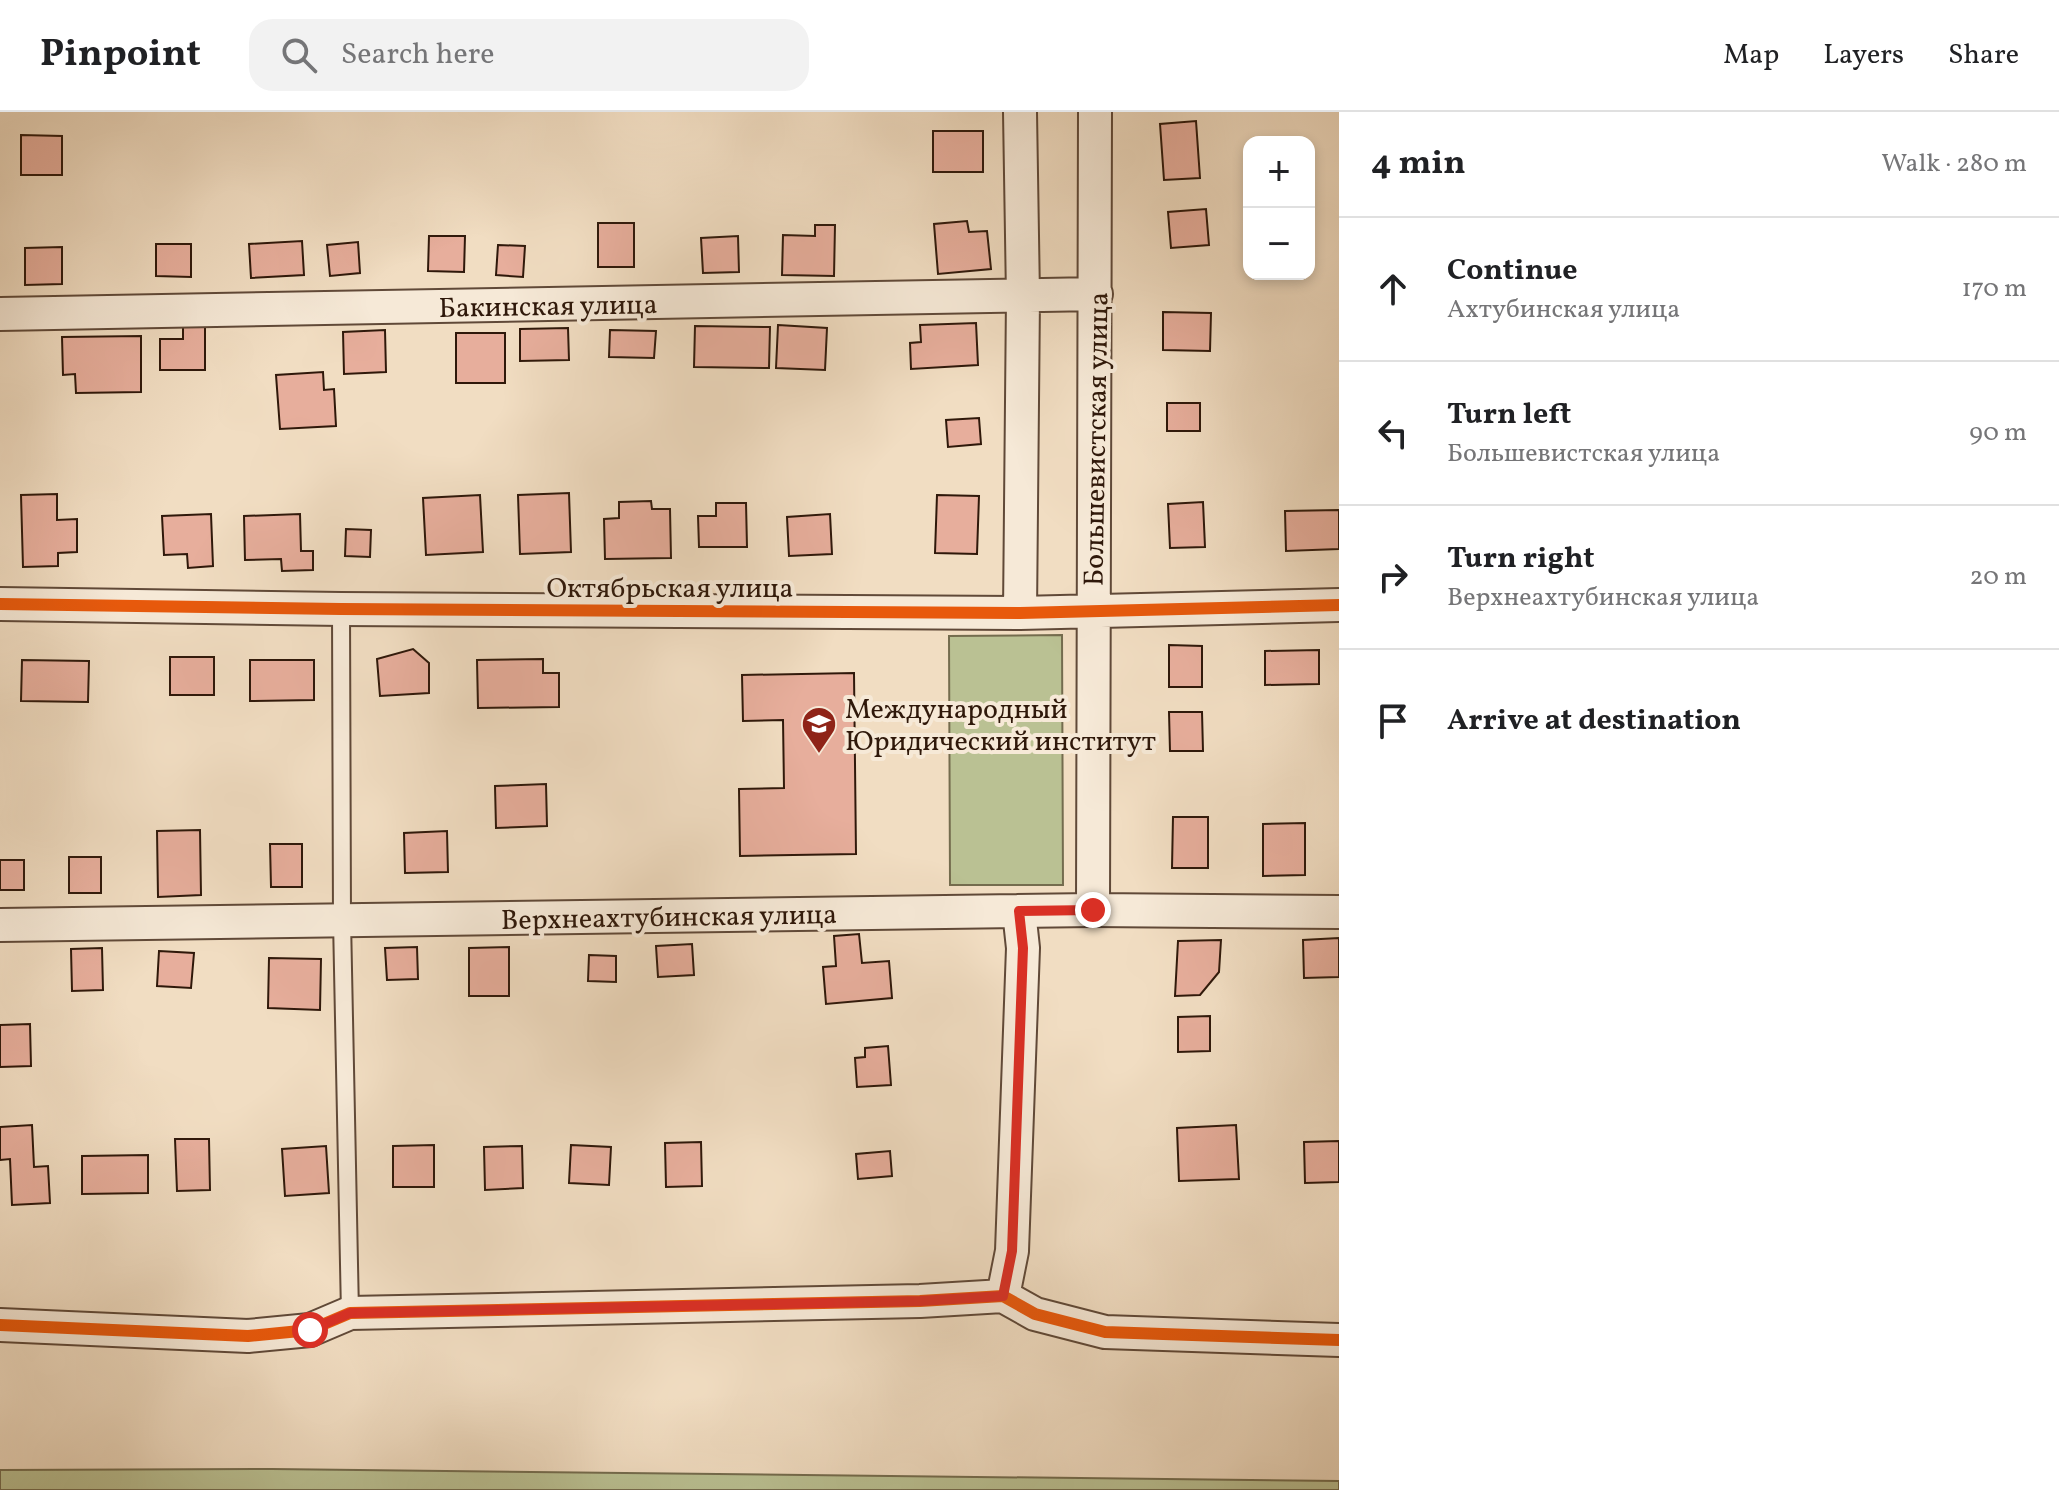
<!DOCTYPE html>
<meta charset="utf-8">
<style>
body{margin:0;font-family:Vollkorn,serif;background:#f2f2f2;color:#202124}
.controls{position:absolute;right:24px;top:24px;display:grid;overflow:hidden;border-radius:16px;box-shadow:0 4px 12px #0003}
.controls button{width:72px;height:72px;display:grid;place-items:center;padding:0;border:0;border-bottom:2px solid #e0e0e0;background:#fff;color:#202124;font:40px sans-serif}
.stop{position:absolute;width:24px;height:24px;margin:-18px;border:6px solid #d93025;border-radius:50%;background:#fff}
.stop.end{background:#d93025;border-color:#fff;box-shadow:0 2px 8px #0008}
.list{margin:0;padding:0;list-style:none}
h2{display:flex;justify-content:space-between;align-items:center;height:104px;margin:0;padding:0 32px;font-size:34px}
h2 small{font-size:26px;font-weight:400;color:#757577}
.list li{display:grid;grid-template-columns:52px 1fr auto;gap:24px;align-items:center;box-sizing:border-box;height:144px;padding:0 32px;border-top:2px solid #e0e0e0}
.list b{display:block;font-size:30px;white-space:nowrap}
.list p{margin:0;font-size:26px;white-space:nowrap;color:#757577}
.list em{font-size:26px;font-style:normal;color:#757577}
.icon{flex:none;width:44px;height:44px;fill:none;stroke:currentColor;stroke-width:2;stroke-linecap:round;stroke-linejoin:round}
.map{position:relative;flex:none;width:1339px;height:1378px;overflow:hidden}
header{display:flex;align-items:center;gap:48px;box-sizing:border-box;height:112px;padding:0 40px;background:#fff;border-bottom:2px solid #e0e0e0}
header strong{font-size:38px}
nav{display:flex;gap:44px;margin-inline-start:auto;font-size:28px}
.search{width:560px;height:72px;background:#f2f2f2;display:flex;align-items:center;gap:20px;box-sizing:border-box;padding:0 28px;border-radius:24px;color:#757577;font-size:30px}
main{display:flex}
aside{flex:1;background:#fff}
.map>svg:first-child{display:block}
</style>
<header>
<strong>Pinpoint</strong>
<div class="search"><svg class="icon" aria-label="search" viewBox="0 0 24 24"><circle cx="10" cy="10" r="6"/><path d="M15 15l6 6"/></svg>Search here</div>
<nav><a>Map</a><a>Layers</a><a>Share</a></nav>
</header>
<main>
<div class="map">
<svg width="1339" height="1378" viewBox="0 0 1339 1378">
<rect width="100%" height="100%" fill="#f1ddc2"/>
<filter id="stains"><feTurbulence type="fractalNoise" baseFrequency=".0025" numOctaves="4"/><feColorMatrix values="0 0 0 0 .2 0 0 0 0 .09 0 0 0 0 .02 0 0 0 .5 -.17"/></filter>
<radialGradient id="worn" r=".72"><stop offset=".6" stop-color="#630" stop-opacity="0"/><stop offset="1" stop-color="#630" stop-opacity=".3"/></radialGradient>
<path fill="#bac193" stroke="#746c4e" stroke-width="2" d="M1062 523 1063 773H950L949 524Z
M272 1357 1339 1369V1378H0V1358Z"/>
<path fill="#e7ae9c" stroke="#2f180a" stroke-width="2" d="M1196 9 1200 66 1164 68 1160 12Z
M933 19H983V60H933Z
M21 23 62 24V63H21Z
M1206 97 1209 133 1171 136 1168 100Z
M967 109 969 120 987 119 991 157 938 162 934 112Z
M598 111H634V155H598Z
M815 113H835L834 164 782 163 783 123 815 124Z
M429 124H465L464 160 428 159Z
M738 124 739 160 703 161 701 126Z
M302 129 304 163 251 166 249 132Z
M358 130 360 161 330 164 327 133Z
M156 132H191V165L156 164Z
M498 133 525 134 523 165 496 163Z
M62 135V172L25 173V136Z
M1163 200 1211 201 1210 239 1163 238Z
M976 211 978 253 911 257 910 231 921 230 920 213Z
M778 213 827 216 825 258 776 256Z
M183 214H205V258H160V227H183Z
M695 214 770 215 769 256 694 255Z
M568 216 569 248 520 249V217Z
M385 218 386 260 344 262 343 220Z
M610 218 656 219 654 246 609 245Z
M456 221H505V271H456Z
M141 224V280L76 281 75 262 63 263 62 225Z
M323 260 324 278 334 277 336 314 280 317 276 263Z
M1167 291H1200V319H1167Z
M979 306 981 332 948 335 946 308Z
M569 381 571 440 520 442 518 383Z
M57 382V408L77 407V440L58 441V454L23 455 21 383Z
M480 383 483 440 426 443 423 386Z
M937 383 979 384 977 442 935 441Z
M651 389 652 397H670L671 446 605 447 604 407 619 406V390Z
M1203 390 1205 435 1170 436 1168 392Z
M716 391H746L747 435H699L698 404H716Z
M1339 398V437L1286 439 1285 399Z
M211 402 213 454 188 456 187 442 164 443 162 404Z
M300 402 301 439H313V458L282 459 281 447 245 448 244 404Z
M830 402 832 442 789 444 787 405Z
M346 417 371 418 370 445 345 444Z
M1169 533 1202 534V575H1169Z
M413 537 429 551V581L380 584 377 547Z
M1319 538V572L1265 573V539Z
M170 545H214V583H170Z
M543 547V561H559V595L478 596 477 548Z
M22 548 89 549 88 590 21 589Z
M250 548H314V588L250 589Z
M854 561 856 742 740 744 739 677 784 676 783 608 743 609 742 563Z
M1169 600H1202L1203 639H1170Z
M546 672 547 714 496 716 495 674Z
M1173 705H1208V756H1172Z
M1305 711V763L1263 764V712Z
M200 718 201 783 158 785 157 719Z
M447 719 448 760 405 761 404 721Z
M270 732H302V775H271Z
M69 745H101V781H69Z
M0 748H24V778H0Z
M859 822 862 851 889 849 892 886 826 892 823 855 836 854 834 824Z
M1339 826V865L1304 866 1303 828Z
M1221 828 1219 860 1200 883 1175 884 1178 829Z
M692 832 694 863 658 865 656 834Z
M417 835 418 867 387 868 385 836Z
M509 835V884H469V836Z
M102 836 103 878 72 879 71 837Z
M159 839 194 841 191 876 157 874Z
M589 843 616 844V870L588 869Z
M269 846 321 847 320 898 268 896Z
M1210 904V939L1178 940V905Z
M30 912 31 954 0 955V913Z
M888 934 891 973 857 975 855 946 865 945V936Z
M32 1013 34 1055 48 1054 50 1091 12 1093 10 1047 0 1048V1015Z
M1236 1013 1239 1067 1179 1069 1177 1016Z
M175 1027H209L210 1078 177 1079Z
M1339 1029V1070L1305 1071 1304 1030Z
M701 1030 702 1074 666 1075 665 1031Z
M434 1033V1075H393V1034Z
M571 1033 611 1035 609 1073 569 1071Z
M326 1034 329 1081 285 1084 282 1037Z
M522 1034 523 1076 485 1078 484 1035Z
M890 1039 892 1064 858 1067 856 1042Z
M148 1043V1081L82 1082V1044Z"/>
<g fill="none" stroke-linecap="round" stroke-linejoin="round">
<defs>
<path id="service" d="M341 497 342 808 350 1201"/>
<path id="minor" d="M1020 0 1023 185 1020 501
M0 202 1096 182
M0 492 341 497 1020 501 1339 493
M1093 798 1095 0
M0 813 1093 798 1339 800
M1003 1184 1012 1139 1023 836 1019 799
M0 1213 248 1224 310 1218 350 1201 920 1189 1003 1184 1035 1202 1105 1220 1339 1228"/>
</defs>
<use href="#service" stroke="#604938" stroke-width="20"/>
<use href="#minor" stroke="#604938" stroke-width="36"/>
<use href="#service" stroke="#f6e9d7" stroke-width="16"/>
<use href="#minor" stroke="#f6e9d7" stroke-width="32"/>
<defs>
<path id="cycleway" d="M0 492 341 497 1020 501 1339 493
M0 1213 248 1224 310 1218 350 1201 920 1189 1003 1184 1035 1202 1105 1220 1339 1228"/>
</defs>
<use href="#cycleway" stroke="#f6e9d7" stroke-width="17"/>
<use href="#cycleway" stroke="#e8590c" stroke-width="12"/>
</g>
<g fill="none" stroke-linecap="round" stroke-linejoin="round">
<path stroke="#d93025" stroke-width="10" d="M310 1218 350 1201 920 1189 1003 1184 1012 1139 1023 836 1019 799 1093 798"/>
</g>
<defs>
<symbol id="university-pin" viewBox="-11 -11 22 30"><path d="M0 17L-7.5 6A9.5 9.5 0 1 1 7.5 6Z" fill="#8f2418" stroke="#f6e9d7"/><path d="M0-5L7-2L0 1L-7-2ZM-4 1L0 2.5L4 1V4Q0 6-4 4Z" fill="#fff"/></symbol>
</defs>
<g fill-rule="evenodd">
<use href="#university-pin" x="799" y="592" width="40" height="54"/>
</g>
<g text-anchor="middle" stroke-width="8" stroke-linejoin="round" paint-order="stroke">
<g font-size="28" fill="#2f180a" stroke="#f6e9d7">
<text transform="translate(548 193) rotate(-1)" y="10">Бакинская улица</text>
<text transform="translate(1095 327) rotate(-89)" y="10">Большевистская улица</text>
<text x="670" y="485">Октябрьская улица</text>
<text transform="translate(669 804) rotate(-1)" y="10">Верхнеахтубинская улица</text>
</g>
<g font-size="28" fill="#2f180a" stroke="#f6e9d7" text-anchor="start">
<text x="845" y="606">Международный<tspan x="845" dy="32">Юридический институт</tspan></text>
</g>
</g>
<rect width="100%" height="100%" filter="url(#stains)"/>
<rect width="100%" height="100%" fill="url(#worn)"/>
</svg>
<div class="controls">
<button>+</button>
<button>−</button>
</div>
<div class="stop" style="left:310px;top:1218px"></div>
<div class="stop end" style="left:1093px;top:798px"></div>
</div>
<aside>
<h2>4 min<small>Walk · 280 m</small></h2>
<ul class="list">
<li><svg class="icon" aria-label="ahead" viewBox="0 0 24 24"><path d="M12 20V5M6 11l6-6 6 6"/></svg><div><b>Continue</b><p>Ахтубинская улица</p></div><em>170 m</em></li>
<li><svg class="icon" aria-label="left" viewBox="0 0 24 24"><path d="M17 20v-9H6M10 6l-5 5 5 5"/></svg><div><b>Turn left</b><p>Большевистская улица</p></div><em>90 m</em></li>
<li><svg class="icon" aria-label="right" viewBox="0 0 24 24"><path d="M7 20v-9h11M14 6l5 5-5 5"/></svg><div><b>Turn right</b><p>Верхнеахтубинская улица</p></div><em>20 m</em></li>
<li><svg class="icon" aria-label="arrive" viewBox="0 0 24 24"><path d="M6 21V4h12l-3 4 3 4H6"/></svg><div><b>Arrive at destination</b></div></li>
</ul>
</aside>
</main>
